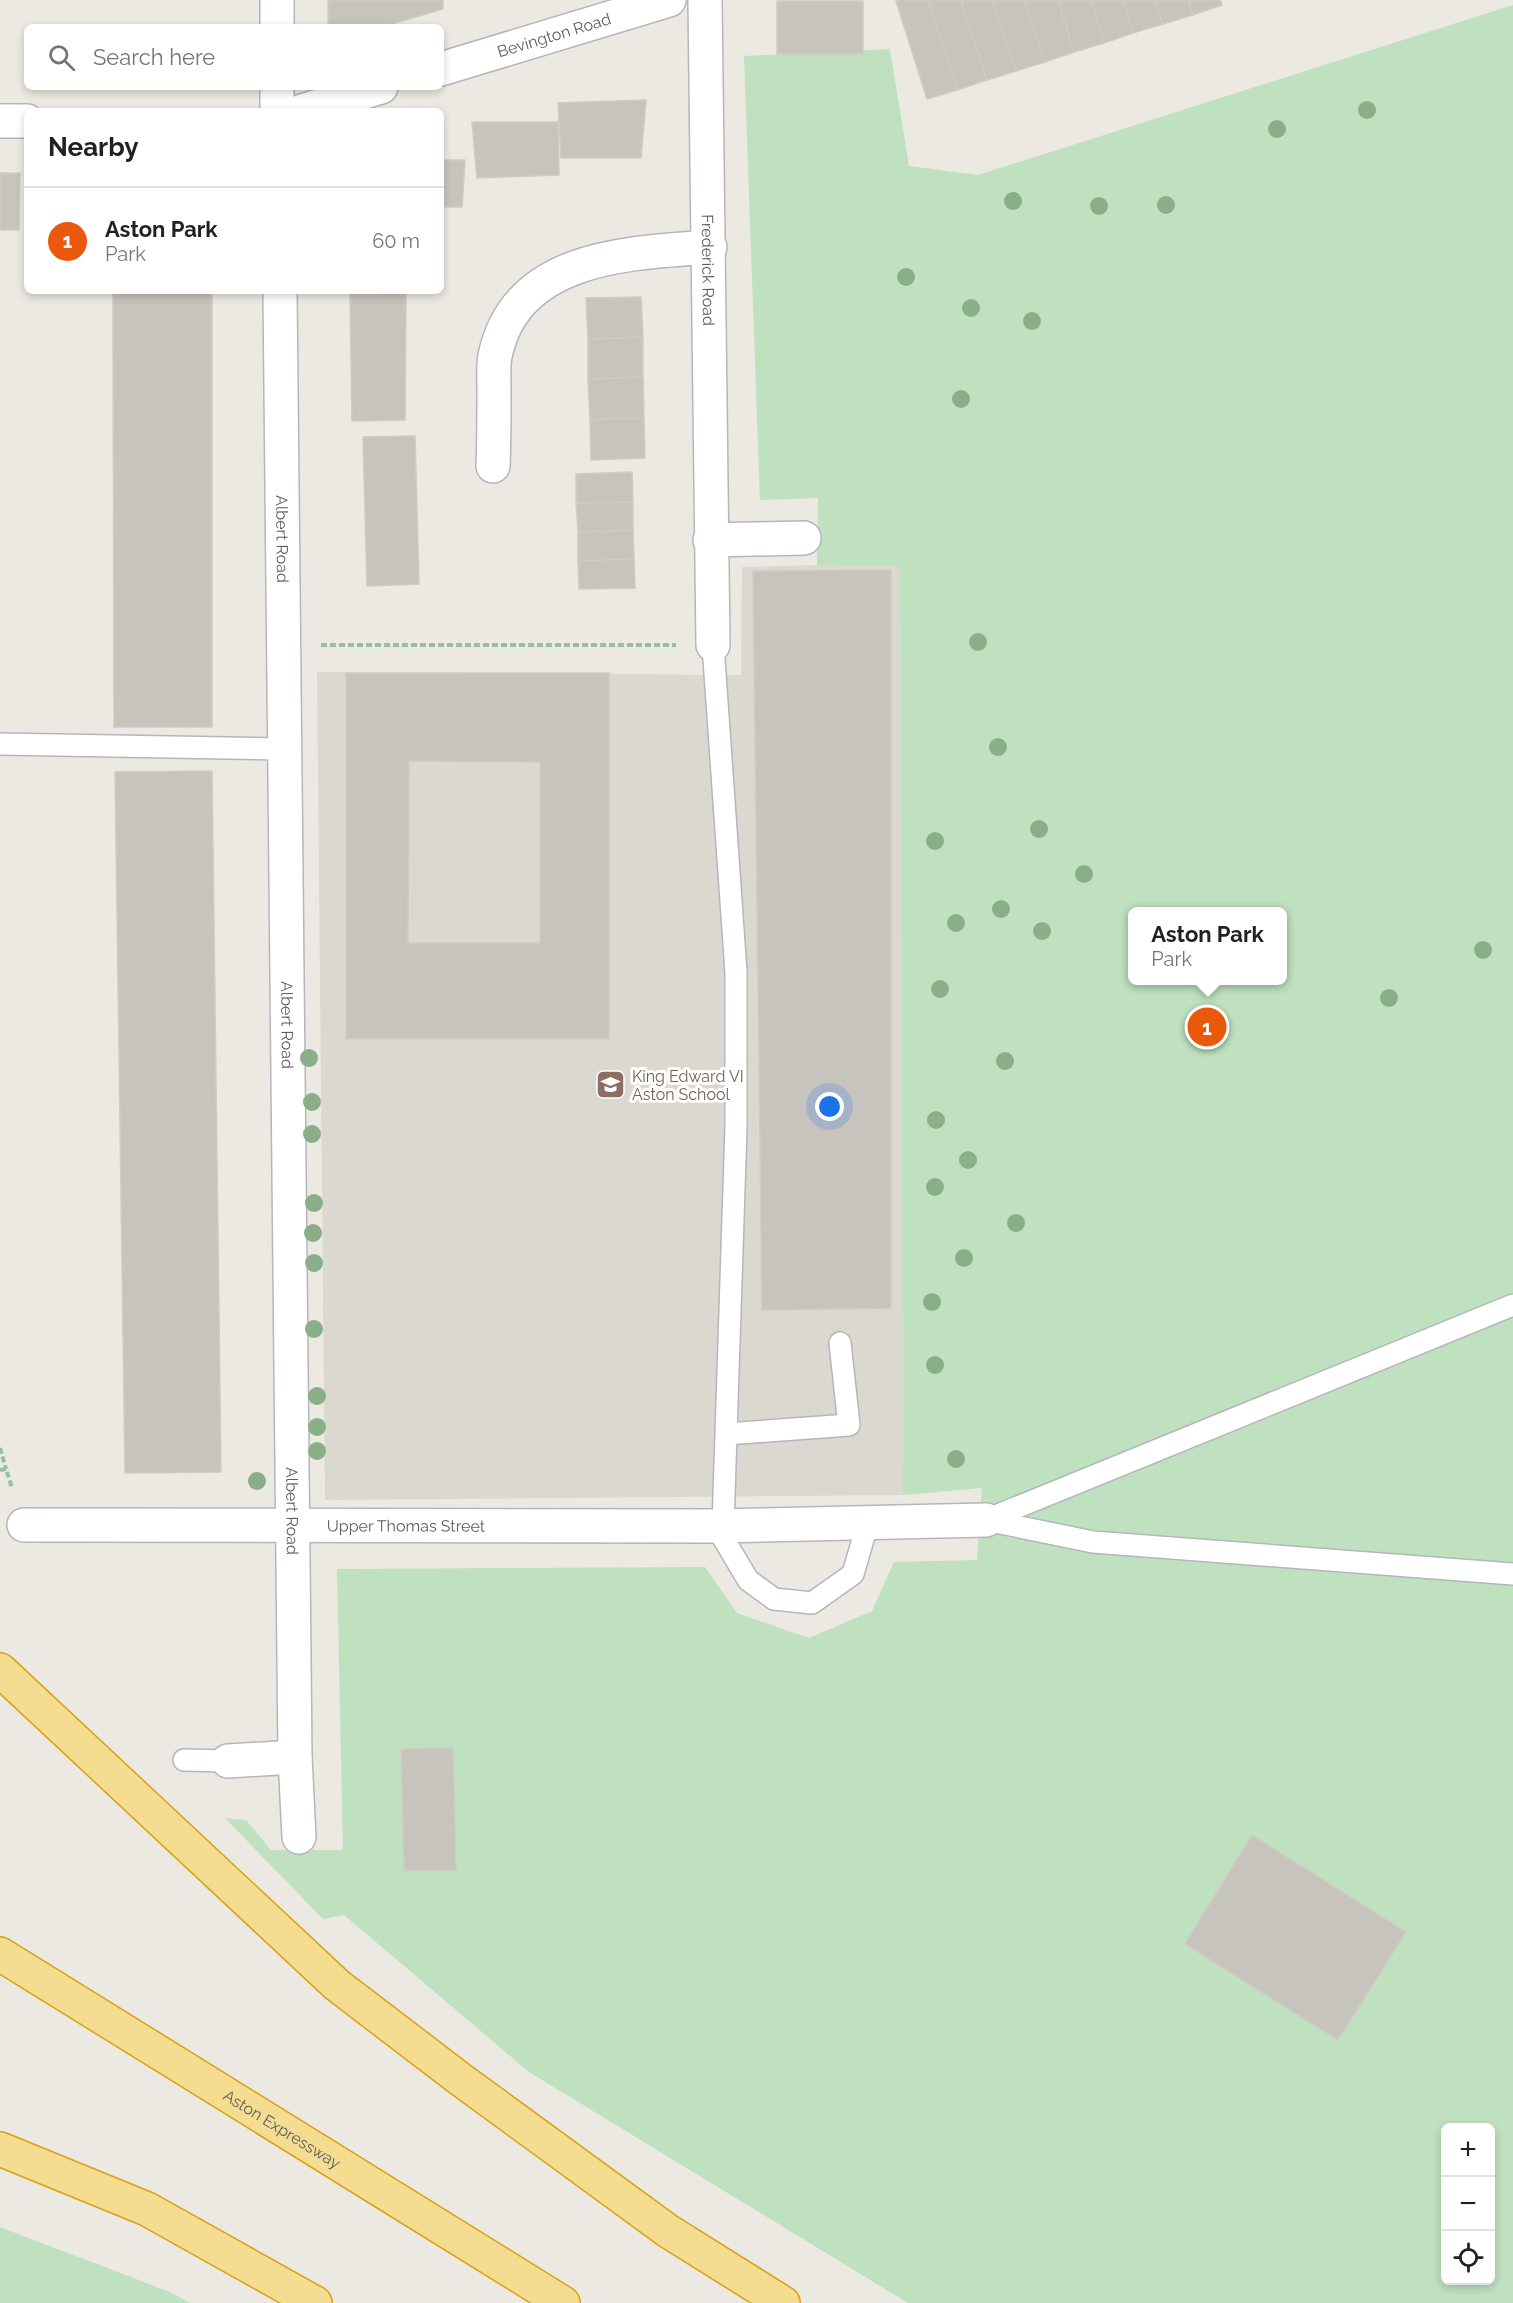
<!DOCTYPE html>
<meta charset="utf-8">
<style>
body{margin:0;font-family:Raleway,sans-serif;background:#f6f6f6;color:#202124}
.controls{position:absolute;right:18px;bottom:18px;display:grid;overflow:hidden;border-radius:9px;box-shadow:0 3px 9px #0003}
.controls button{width:54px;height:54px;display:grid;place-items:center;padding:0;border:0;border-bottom:2px solid #e0e0e0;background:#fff;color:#202124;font:30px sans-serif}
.you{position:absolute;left:830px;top:1107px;width:21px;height:21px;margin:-15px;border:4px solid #fff;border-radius:50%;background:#1a73e8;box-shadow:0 0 0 9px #1a73e833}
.badge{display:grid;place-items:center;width:39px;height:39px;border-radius:50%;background:#ea580c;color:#fff;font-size:20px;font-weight:700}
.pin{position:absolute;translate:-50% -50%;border:3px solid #fff;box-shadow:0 2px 6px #0006}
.popup{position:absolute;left:1128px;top:907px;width:159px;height:78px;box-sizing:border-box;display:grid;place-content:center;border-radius:9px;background:#fff;filter:drop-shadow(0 2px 4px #0005);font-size:20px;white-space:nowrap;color:#757577}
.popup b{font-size:22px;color:#202124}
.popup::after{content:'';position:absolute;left:50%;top:100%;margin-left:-12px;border:12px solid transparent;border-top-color:#fff}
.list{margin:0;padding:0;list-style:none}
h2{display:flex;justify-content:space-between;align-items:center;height:78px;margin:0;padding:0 24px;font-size:26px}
h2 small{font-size:20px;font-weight:400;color:#757577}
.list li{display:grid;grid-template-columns:39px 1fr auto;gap:18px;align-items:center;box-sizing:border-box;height:108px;padding:0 24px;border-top:2px solid #e0e0e0}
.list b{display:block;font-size:22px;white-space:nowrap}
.list p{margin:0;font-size:20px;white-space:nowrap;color:#757577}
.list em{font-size:20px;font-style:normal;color:#757577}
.icon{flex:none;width:33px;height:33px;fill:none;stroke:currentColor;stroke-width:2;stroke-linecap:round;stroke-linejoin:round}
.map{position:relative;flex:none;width:1513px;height:2303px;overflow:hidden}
.search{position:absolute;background:#fff;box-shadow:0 3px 9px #0003;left:24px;top:24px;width:420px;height:66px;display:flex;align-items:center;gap:15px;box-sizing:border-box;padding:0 21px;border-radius:9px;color:#757577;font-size:22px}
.panel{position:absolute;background:#fff;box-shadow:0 3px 9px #0003;left:24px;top:108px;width:420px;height:186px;border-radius:9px}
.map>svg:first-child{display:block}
</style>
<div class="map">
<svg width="1513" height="2303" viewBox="0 0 1513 2303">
<rect width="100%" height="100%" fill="#ebe9e1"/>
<path fill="#dbd8cf" d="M817 565H900L903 1495 325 1500 317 672 741 675 742 567Z"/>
<path fill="#bfe1c0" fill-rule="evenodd" d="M1513 5V2303H908L529 2072 344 1915 323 1919 225 1818 246 1820 271 1850H343L337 1569 705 1567 737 1613 809 1638 872 1611 894 1562 977 1560 982 1488 903 1495 900 566 817 565 818 498 760 500 744 56 890 49 909 166 978 175ZM1132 912H1282V980H1132ZM1446 2128H1490V2280H1446Z
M0 2227 170 2292 190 2303H0Z"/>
<path fill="#c7c4be" stroke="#cfcbc0" stroke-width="1.5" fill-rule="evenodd" d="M328 0H443V9L382 27H328Z
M900 0H928L957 90 927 99 896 1Z
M928 0H961L987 80 957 90Z
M961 0H993L1016 71 987 80Z
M993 0H1025L1045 62 1016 71Z
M1025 0H1058L1074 52 1045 62Z
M1058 0H1091L1104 43 1074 52Z
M1091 0H1123L1133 33 1104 43Z
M1123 0H1155L1163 24 1133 33Z
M1155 0H1188L1193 15 1163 24Z
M1188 0H1220L1222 5 1193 15Z
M777 1H863V54H777Z
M646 100 641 158H561L558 103Z
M472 122H558L559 175 477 178Z
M441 160H465L462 207H441Z
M0 173H20L19 230H0Z
M113 291H212V727H114Z
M406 293 405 420 352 421 350 294Z
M641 297 643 337 588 339 586 298Z
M643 337V377L588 379V339Z
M643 377 644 418 590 419 588 379Z
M644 418 645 458 591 460 590 419Z
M415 436 419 584 367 586 363 437Z
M632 472 633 502 576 503V474Z
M633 502V530L578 532 576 503Z
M633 530 634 559 578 561V532Z
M634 559 635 588 579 589 578 561Z
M891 570V1308L762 1310 753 571Z
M346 673H609V1039H346ZM409 761 540 762V943H408Z
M212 771 221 1472 125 1473 115 772Z
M453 1748 456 1870 404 1871 401 1749Z
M1252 1835 1406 1932 1338 2040 1185 1944Z"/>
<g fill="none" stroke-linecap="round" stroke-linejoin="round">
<defs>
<path id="lane" d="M713 645 736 972V1127L723 1526
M0 744 283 749
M726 1434 849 1425 840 1343
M986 1520 1513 1305
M986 1520 1093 1542 1513 1574
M716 1526 748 1580 774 1599 812 1603 853 1574 868 1522
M184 1760 228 1761"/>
<g id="street">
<path d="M277 0V27"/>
<path id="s1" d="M705 0 713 645"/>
<path id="s2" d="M441 69 669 0"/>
<path d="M277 87V111"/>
<path d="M302 111 381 87"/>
<path d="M0 121H27"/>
<path id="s3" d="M280 291 295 1757 299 1837"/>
<path d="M493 466C494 440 494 414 494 388 494 378 493 366 495 356 516 255 629 253 710 247"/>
<path d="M710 540 804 538"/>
<path id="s4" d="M24 1525 716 1526 986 1520"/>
<path d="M228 1761 295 1757"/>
</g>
<g id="highway">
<path d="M0 1670 337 1985 460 2079 668 2231 783 2303"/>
<path id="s5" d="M0 1954 563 2303"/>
<path d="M0 2149 147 2209 315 2303"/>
</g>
</defs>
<use href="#lane" stroke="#b4b6bb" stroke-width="24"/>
<use href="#street" stroke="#b4b6bb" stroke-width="36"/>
<use href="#highway" stroke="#daa112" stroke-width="36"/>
<path stroke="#97bfa4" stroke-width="4" stroke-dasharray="6 3" stroke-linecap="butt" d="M321 645H676
M0 1448 6 1469
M0 1470 6 1469 12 1488"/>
<use href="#lane" stroke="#fff" stroke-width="21"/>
<use href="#street" stroke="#fff" stroke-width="33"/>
<use href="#highway" stroke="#f4dd90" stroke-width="33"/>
</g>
<g fill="#8aaf88">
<circle cx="1367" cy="110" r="9"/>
<circle cx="1277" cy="129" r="9"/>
<circle cx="1013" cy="201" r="9"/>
<circle cx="1166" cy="205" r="9"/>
<circle cx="1099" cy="206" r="9"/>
<circle cx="906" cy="277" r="9"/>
<circle cx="971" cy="308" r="9"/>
<circle cx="1032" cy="321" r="9"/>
<circle cx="961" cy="399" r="9"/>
<circle cx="978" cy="642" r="9"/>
<circle cx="998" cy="747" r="9"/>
<circle cx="1039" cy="829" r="9"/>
<circle cx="935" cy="841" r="9"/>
<circle cx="1084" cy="874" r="9"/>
<circle cx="1001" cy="909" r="9"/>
<circle cx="956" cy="923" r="9"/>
<circle cx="1042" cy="931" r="9"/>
<circle cx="1483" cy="950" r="9"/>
<circle cx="940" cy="989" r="9"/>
<circle cx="1389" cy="998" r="9"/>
<circle cx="309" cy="1058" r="9"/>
<circle cx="1005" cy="1061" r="9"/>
<circle cx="312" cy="1102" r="9"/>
<circle cx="936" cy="1120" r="9"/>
<circle cx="312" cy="1134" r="9"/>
<circle cx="968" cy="1160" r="9"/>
<circle cx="935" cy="1187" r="9"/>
<circle cx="314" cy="1203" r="9"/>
<circle cx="1016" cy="1223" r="9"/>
<circle cx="313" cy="1233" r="9"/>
<circle cx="964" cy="1258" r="9"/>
<circle cx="314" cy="1263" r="9"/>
<circle cx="932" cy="1302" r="9"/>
<circle cx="314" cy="1329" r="9"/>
<circle cx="935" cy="1365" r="9"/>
<circle cx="317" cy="1396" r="9"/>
<circle cx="317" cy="1427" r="9"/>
<circle cx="317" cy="1451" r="9"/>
<circle cx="956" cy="1459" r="9"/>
<circle cx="257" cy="1481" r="9"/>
</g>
<defs>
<symbol id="school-square" viewBox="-11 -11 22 22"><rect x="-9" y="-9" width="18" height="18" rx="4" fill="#8d6e63" stroke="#fff"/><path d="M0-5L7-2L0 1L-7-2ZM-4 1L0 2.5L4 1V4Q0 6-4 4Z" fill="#fff"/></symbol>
</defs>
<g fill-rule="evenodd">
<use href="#school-square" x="594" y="1068" width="33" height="33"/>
</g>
<g text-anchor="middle" stroke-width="6" stroke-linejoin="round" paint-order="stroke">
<g font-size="16" fill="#5a5d61" stroke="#fff">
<text dy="6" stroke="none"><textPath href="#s2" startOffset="118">Bevington Road</textPath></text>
<text dy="6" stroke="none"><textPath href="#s1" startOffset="270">Frederick Road</textPath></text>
<text dy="6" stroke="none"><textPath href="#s3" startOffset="248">Albert Road</textPath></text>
<text dy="6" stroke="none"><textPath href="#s3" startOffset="734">Albert Road</textPath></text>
<text dy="6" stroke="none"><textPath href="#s3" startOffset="1220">Albert Road</textPath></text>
<text dy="6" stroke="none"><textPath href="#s4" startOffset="382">Upper Thomas Street</textPath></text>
<text dy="6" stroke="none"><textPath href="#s5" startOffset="332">Aston Expressway</textPath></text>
</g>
<g font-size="16" fill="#785e54" stroke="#fff" text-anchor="start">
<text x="632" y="1082">King Edward VI<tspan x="632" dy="18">Aston School</tspan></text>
</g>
</g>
</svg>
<div class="controls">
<button>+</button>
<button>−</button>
<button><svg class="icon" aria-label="locate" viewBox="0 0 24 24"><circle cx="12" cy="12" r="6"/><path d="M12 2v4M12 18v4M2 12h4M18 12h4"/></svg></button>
</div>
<div class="you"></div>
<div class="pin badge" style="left:1207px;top:1027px">1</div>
<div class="popup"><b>Aston Park</b>Park</div>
<div class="search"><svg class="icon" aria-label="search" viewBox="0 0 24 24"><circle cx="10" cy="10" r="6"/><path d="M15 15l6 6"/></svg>Search here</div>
<section class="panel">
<h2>Nearby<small></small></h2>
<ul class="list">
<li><span class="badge">1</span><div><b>Aston Park</b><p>Park</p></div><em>60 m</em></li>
</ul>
</section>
</div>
